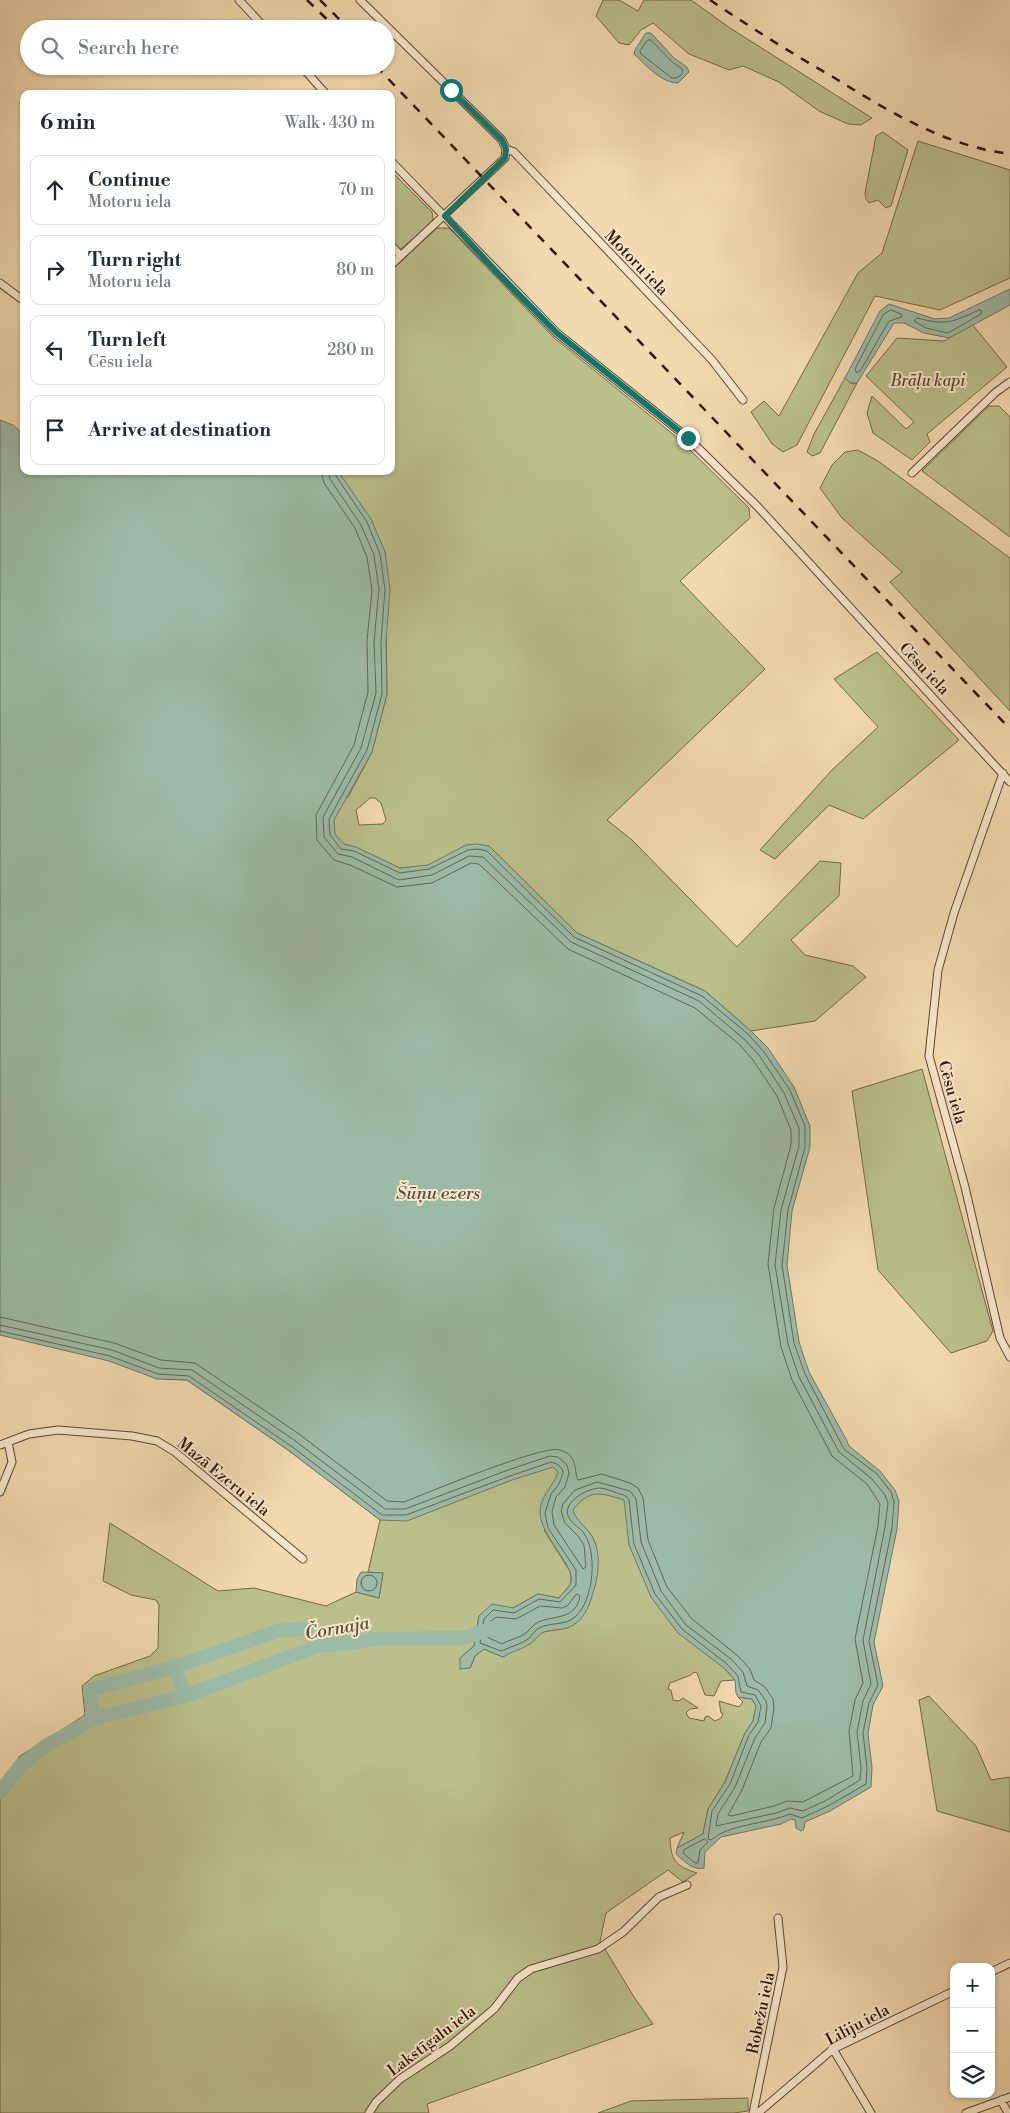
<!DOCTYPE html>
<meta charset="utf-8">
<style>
body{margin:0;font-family:"Libre Bodoni",serif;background:#f6f6f7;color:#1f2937}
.controls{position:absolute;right:15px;bottom:15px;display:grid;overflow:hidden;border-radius:10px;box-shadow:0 1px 4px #0004}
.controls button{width:45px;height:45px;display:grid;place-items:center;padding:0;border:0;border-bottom:1px solid #e0e1e3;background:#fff;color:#1f2937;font:25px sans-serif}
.stop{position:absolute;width:15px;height:15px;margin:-11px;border:4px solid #0f766e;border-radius:50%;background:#fff}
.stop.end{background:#0f766e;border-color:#fff;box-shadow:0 1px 5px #0008}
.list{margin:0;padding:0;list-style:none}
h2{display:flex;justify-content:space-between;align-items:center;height:65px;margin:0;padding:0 20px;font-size:21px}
h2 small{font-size:16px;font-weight:400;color:#747a83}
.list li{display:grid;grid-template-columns:32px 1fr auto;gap:15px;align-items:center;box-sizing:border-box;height:70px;margin:0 10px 10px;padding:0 10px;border:1px solid #e0e1e3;border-radius:10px}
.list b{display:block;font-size:19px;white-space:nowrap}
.list p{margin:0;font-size:16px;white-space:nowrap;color:#747a83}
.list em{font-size:16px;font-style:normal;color:#747a83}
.icon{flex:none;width:28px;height:28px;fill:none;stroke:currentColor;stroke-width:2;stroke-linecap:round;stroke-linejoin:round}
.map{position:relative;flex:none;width:1010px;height:2113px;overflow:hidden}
.search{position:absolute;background:#fff;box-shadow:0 1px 4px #0004;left:20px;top:20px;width:375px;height:55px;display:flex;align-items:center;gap:12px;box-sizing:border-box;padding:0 18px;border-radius:28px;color:#747a83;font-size:19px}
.panel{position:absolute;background:#fff;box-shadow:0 1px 4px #0004;left:20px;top:90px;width:375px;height:385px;border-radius:10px}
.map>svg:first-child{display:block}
</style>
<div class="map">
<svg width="1010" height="2113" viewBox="0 0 1010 2113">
<rect width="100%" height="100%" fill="#f2d9af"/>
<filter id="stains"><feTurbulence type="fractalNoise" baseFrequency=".004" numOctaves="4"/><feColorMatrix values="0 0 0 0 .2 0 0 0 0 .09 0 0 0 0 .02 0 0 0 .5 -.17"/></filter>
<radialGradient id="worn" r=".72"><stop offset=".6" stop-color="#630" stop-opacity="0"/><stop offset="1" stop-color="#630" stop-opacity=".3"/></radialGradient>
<path fill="#babf8b" stroke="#766847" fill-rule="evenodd" d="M603 0H619L638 11 644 0H691L730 28 872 118 861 125 848 124 819 111 779 82 743 66 729 70 689 54 653 23 641 30 629 45 619 43 596 16Z
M883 132 908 150 891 206 886 208 878 200 869 203 866 199 865 193 876 136Z
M918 141 1010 170V278L940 310 875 296 797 445 783 452 772 444 751 412 764 401 779 416 858 273 882 253Z
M391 171 432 212 433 218 431 223 401 249H398L391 242Z
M437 228H449L553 337 679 439 749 508 750 518 680 581 765 669 607 820 632 840 737 947 820 861 841 863 839 896 791 940 805 955 853 966 866 977 815 1021 751 1031 705 991 577 933 489 846 455 865 400 868 373 856 337 849 331 809 348 797 372 752 387 694 385 552 378 537 368 530 354 495 338 471H391V271ZM370 798H375L381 803 386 820 383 824 359 825 356 810Z
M972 324 1007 367 927 434 930 442 912 460 873 433 867 413 872 396 906 429 914 422 866 376 897 338 944 341Z
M845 378 850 383H857L820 453 812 456 807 452 814 434Z
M989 406H999L1010 417V537L922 471Z
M858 450 878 461 1010 558V711L890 582 902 572 842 518 820 488 832 465 845 452Z
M877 652 959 740 863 819 829 805 775 859 760 850 831 771 878 727 834 679Z
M922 1069 993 1331 987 1341 951 1353 878 1270 852 1091Z
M181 1358 531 1446 631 1491 724 1668 735 1680 721 1681 714 1696 705 1695 697 1673 694 1672 691 1675 670 1683 668 1689 671 1690 673 1700 679 1701 683 1698 698 1708 690 1709 686 1713 689 1718 704 1721 705 1717 708 1716 715 1721 721 1718 723 1714 721 1713 719 1701 739 1707 743 1702 738 1697 752 1699 756 1706 753 1721 745 1733 725 1782 708 1809 703 1834 677 1848 684 1832 670 1838C671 1860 675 1866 697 1873L683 1882 668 1870 606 1913 600 1941 634 1997 653 2024 427 2104 429 2113H0V1783L20 1756 85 1715 82 1686 94 1676 150 1656 158 1648 159 1605 156 1600 131 1595 103 1581 110 1523 218 1591 254 1588 326 1606 356 1592 379 1598 383 1573 368 1572 380 1520 288 1450 187 1380 164 1379ZM575 1518C586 1528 597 1539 597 1555 597 1564 572 1615 566 1628L542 1632 530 1644 512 1650 503 1657 484 1649 475 1656 470 1668 460 1658 474 1646 479 1616 513 1608 538 1594 559 1598 571 1584V1573L544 1530Z
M929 1696 976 1746 991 1780 1009 1777 1010 1779V1832L937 1811 919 1700Z
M748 2098V2111L734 2113H598L631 2101Z"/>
<path fill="#9cbba7" stroke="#717765" d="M646 33H651L674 58 687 67 689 72 678 83C661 83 646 65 634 54L635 50Z
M1010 289V305L949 338 924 333 904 323H894L857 383H850L845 378 880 311 889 304 935 319 949 318Z
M0 420 13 425 24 435V471H338L371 519 385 552 390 589 386 642 387 694 372 752 334 820 335 834 344 844 356 847 400 868 428 865 466 845 477 844 489 846 577 933 705 991 751 1031 768 1048 794 1087 810 1126V1147L792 1211 787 1265 799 1342 809 1372 846 1439 849 1446 880 1471 895 1490 899 1501 897 1529 874 1642 883 1686 873 1705 868 1734 872 1767 871 1787 830 1811 805 1822 804 1829 801 1831 796 1828 795 1820 791 1819 781 1824 721 1837 705 1852 704 1868C693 1871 684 1861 676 1854L677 1848 703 1834 708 1809 725 1782 745 1733 753 1721 756 1706 752 1699 738 1697 736 1693 735 1680 724 1668 678 1633 651 1597 629 1545 624 1500C601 1493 590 1488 573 1510 576 1522 589 1528 594 1540 600 1553 599 1572 595 1586 590 1603 586 1621 567 1628 560 1630 551 1630 544 1632 538 1634 535 1641 530 1644 521 1650 512 1651 503 1657L484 1649 475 1656 470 1668 460 1669V1658L474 1646 479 1616 492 1604 513 1608 538 1594 559 1598C563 1593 569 1588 571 1582 575 1565 541 1537 540 1513 539 1497 554 1486 558 1472L553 1467 512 1480 407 1521 380 1520 288 1450 187 1380 157 1379 109 1361 0 1335Z
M361 1572 383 1573 379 1598 356 1592 357 1579Z"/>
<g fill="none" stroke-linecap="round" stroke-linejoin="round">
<path stroke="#665" stroke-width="1" d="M648 40H651L671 61 682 69C684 75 677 79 672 78L641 54 640 51Z
M891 310 901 314 902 317 889 321 862 368 859 372H856L855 369 883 315Z
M979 310 982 311 981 314 948 333 926 328 914 321 917 318C947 326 952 322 979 310Z
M0 1317 114 1343 161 1360 195 1363 299 1434 387 1501 404 1502C427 1493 544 1444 560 1450 579 1456 573 1469 578 1480L602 1474 630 1483 638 1488 643 1498 648 1540 667 1587 692 1619 738 1656 750 1669 754 1680 765 1687 773 1699 774 1708 771 1728 761 1742 742 1790 728 1815 731 1816 774 1806 787 1801 803 1802 853 1776 849 1731 855 1700 863 1683 855 1639 878 1526 880 1504 867 1484 832 1456 792 1380 781 1347 768 1264 774 1208 791 1145V1130L777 1096 753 1060 739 1044 695 1008 568 949 479 864 471 863 432 883 397 887 350 865 334 860 317 840 316 815 354 745 368 692 367 641 372 590 367 557 355 528 324 483 321 471
M0 1325 112 1350 159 1368 192 1370 294 1440 385 1509H405L508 1470 550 1456 558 1457 567 1465 569 1473 565 1487 556 1497 552 1512 554 1525 583 1569 586 1567 584 1545 578 1536 565 1523 561 1511 563 1504 575 1490 597 1482 630 1491 636 1499 641 1542 661 1591 686 1625 731 1659 743 1672 747 1686 758 1690 766 1701 767 1706 765 1723 755 1738 735 1787 718 1814 716 1826 776 1813 790 1808 803 1811 825 1801 860 1780 861 1768 857 1732 863 1701 871 1684 863 1640 885 1527 888 1503 885 1495 872 1479 839 1452 799 1377 788 1344 775 1265 781 1210 799 1146V1128L784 1093 759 1055 744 1039 699 1001 571 942 483 857 469 856 432 875 399 880 352 857 338 854 324 837 323 817 361 748 376 693 374 641 379 589 374 555 361 525 330 479 328 471
M0 1331 110 1356 158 1374 189 1376 291 1446 382 1515H406L510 1476 551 1462 557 1464 562 1469 563 1473 559 1484 551 1494 545 1513 548 1528 576 1570V1585L560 1602 539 1599 514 1613 493 1610 484 1619 480 1643 501 1651C506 1649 525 1642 528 1639 532 1636 535 1630 539 1628 550 1622 565 1626 575 1617 594 1601 598 1551 583 1532 578 1526 564 1519 568 1508 572 1497 588 1489 599 1488 604 1488 612 1491 617 1493 623 1495 627 1495 629 1500L634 1544 655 1594 682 1629 727 1664 738 1676 741 1692 755 1695 761 1706 758 1722 749 1735 730 1784 712 1811 708 1839 711 1840C729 1824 766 1824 790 1814L802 1818 828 1806 866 1784 867 1768 863 1733 869 1703 878 1685 869 1641 892 1528 894 1502 891 1492 877 1474 844 1449 805 1374 794 1343 782 1265 788 1210 805 1147V1126L790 1090 764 1052 748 1034 702 996 574 937 487 851 477 849 468 850 429 869 400 873 354 851 341 849 330 835 329 819 367 750 382 694 381 642 385 589 380 554 367 522 336 476 335 471
M361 1583a8 8 0 1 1 16 0a8 8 0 1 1-16 0Z
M577 1594 580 1596C576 1620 555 1615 538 1622 532 1625 529 1632 523 1635 516 1639 508 1640 502 1644L487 1637 490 1622 496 1617 516 1619 540 1606 562 1608 567 1606Z
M705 1839 708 1842 700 1850 698 1863H695L683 1853 684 1850Z"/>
<path stroke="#9cbba7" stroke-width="14" d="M174 1667 186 1696
M93 1719 90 1690 174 1667 278 1631 308 1628
M0 1792 20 1766 44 1747 93 1719 186 1696 318 1646 360 1642 373 1639 463 1638 494 1628"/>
<defs>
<path id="street" d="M239 0 266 29
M360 0 502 140 506 149 505 158 391 265
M301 66 326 94
M506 149 514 152 712 360 743 400
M391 161 557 333 688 438 758 507 1010 782
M391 245 401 256
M0 283 24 301
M912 473 996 392 1010 382
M1003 773 954 913 938 970 929 1056 965 1187 1000 1338 1010 1357
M0 1445 29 1434 58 1430 132 1436 157 1441 175 1452 303 1559
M0 1492 12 1462 8 1442
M991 1972 1010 1963
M833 2049 871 2113
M1001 2100 1008 2113
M369 2113 376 2102 400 2079 450 2046 494 2009 518 1978 531 1969 598 1949 623 1932 659 1897 687 1885
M753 2113 783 1967 778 1918
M758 2113 833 2049 954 1991
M966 2113 1010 2097"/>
</defs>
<use href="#street" stroke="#61442e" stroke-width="9"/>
<use href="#street" stroke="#f7e6cb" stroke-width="7"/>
<path stroke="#311203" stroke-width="2.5" stroke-dasharray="9 9" stroke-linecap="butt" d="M307 0 337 29
M320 0 349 29
M710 0C750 27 791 53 833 77 888 111 945 146 1010 154
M376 66 1010 729"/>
</g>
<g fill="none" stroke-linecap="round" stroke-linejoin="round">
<path stroke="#0f766e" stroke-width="6" d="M451 90 502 140 506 149 505 158 445 216 495 270 557 333 688 438"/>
</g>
<g text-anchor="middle" stroke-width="4" stroke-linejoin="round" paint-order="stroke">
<g font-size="16" fill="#311203" stroke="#f7e6cb">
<text transform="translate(637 262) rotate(46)" y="6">Motoru iela</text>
<text transform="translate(925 668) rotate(47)" y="6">Cēsu iela</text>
<text transform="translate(953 1092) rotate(74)" y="6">Cēsu iela</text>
<text transform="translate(224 1476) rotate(39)" y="6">Mazā Ezeru iela</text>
<text transform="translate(760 2013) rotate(-78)" y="6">Robežu iela</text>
<text transform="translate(857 2024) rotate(-28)" y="6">Liliju iela</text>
<text transform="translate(431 2040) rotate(-37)" y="6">Lakstīgalu iela</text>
</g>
<g font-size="16" font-style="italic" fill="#5a462c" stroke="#f7e6cb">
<text x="928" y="386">Brāļu kapi</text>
</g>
<g font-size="18" font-style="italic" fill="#564d3c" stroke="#f7e6cb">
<text x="438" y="1199">Šūņu ezers</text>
<text transform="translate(337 1628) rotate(-10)" y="6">Čornaja</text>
</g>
</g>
<rect width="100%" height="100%" filter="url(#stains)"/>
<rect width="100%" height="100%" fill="url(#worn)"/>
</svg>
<div class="controls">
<button>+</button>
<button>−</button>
<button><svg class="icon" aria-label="layers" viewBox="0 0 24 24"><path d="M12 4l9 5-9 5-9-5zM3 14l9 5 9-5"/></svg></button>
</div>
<div class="stop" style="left:451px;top:90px"></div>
<div class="stop end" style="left:688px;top:438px"></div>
<div class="search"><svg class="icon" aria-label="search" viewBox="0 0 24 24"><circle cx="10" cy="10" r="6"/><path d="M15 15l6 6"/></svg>Search here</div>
<section class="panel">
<h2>6 min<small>Walk · 430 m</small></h2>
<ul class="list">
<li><svg class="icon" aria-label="ahead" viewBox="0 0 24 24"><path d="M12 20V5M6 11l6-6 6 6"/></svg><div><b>Continue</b><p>Motoru iela</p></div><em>70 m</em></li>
<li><svg class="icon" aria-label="right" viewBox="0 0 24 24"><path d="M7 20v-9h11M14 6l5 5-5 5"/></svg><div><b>Turn right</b><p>Motoru iela</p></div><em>80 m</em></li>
<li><svg class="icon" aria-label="left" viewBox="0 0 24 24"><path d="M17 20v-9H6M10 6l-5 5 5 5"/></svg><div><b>Turn left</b><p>Cēsu iela</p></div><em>280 m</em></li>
<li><svg class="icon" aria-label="arrive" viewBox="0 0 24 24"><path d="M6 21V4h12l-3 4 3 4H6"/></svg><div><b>Arrive at destination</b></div></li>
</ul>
</section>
</div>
